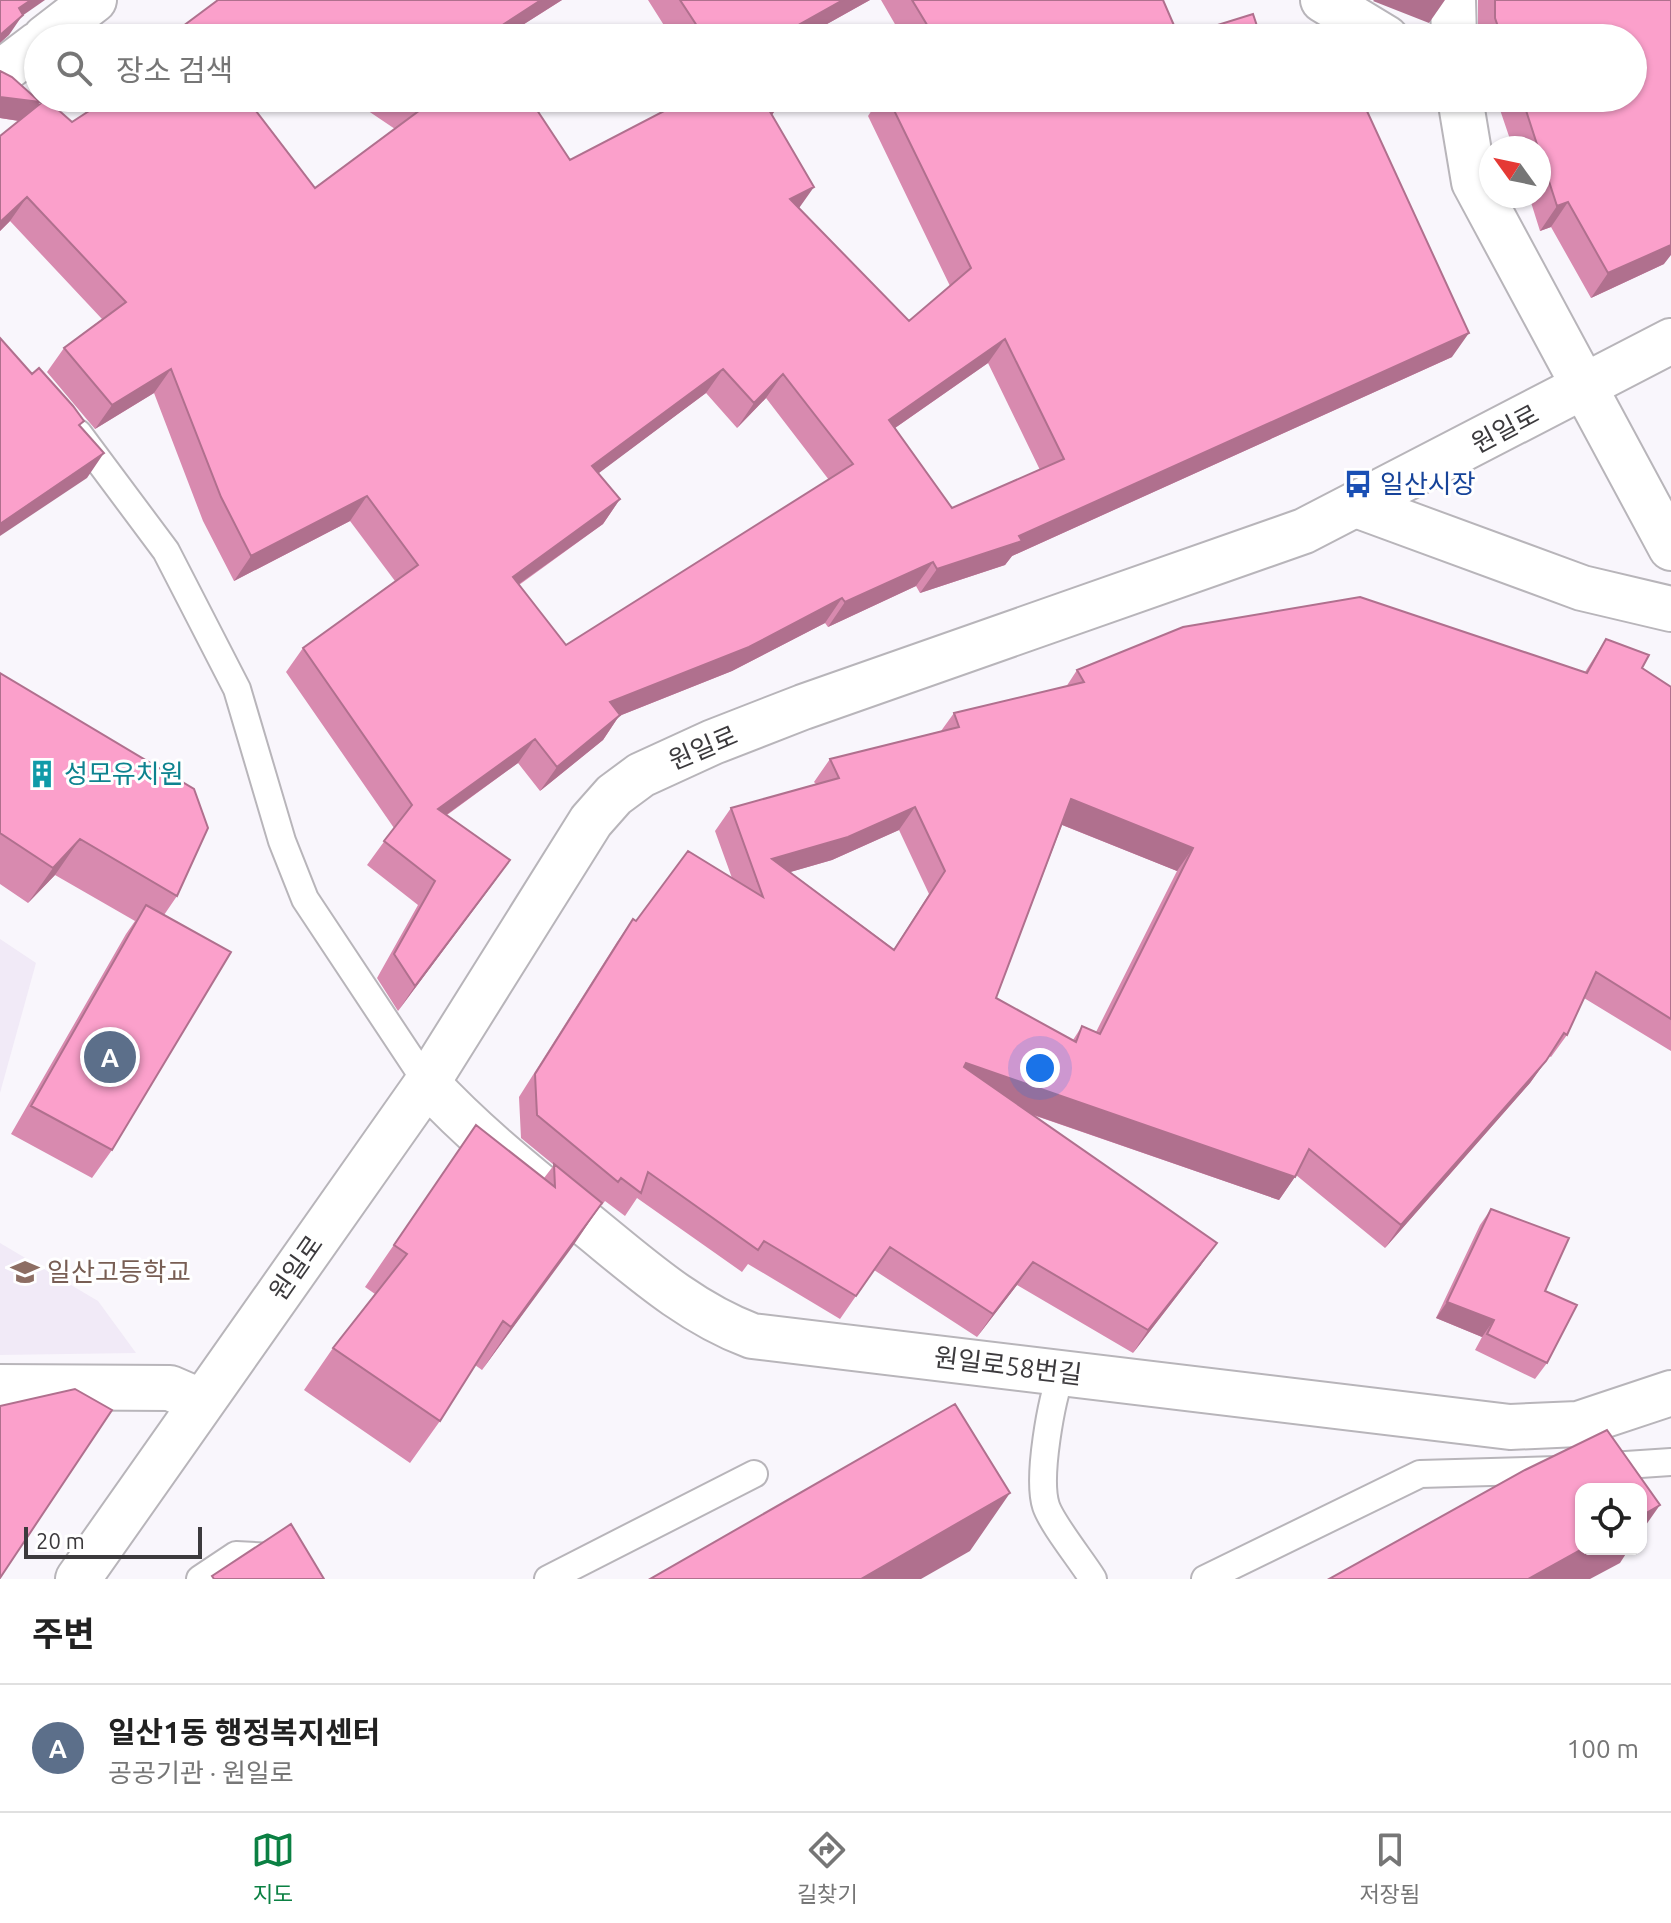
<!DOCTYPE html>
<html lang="ko">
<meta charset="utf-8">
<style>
body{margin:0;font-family:Ubuntu,"Noto Sans KR",sans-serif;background:#f2f2f2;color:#222}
.controls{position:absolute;right:24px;bottom:24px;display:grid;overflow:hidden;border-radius:16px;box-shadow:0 2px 6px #0004}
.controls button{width:72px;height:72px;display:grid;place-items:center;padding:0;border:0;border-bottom:2px solid #e0e0e0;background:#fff;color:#222;font:40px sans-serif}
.compass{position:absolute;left:1479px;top:136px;width:72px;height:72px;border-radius:50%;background:#fff;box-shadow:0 2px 6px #0004;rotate:303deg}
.scale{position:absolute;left:24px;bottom:20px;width:178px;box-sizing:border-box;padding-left:8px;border:4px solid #3c3a3d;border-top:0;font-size:22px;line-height:28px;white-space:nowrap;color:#3c3a3d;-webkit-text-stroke:6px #fff;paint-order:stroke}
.you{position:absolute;left:1040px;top:1068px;width:28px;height:28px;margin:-20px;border:6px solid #fff;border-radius:50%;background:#1a73e8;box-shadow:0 0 0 12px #1a73e833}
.badge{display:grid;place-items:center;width:52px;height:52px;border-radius:50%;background:#0b8043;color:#fff;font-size:26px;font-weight:700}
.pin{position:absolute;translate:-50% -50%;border:4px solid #fff;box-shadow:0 2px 8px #0006}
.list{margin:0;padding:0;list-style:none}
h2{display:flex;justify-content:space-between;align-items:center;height:104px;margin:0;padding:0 32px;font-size:34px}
h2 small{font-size:26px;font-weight:400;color:#767676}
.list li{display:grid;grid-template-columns:52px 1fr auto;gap:24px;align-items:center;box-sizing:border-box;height:128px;padding:0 32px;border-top:2px solid #e0e0e0}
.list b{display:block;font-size:30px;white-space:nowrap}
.list p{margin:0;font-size:26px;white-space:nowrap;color:#767676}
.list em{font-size:26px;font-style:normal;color:#767676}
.icon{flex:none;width:44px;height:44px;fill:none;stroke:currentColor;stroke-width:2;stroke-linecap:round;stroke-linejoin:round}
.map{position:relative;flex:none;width:1671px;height:1579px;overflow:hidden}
.search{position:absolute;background:#fff;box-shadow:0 2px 6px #0004;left:24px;right:24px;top:24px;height:88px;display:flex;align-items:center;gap:20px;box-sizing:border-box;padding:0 28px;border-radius:44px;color:#767676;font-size:30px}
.sheet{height:232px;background:#fff}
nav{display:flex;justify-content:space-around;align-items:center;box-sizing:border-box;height:112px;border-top:2px solid #e0e0e0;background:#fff;font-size:22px;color:#767676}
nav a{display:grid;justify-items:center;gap:4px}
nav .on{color:#0b8043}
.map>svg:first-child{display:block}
</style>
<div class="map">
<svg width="1671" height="1579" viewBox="0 0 1671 1579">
<rect width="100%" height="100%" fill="#f9f6fc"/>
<path fill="#f1eaf7" d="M0 939 36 963 0 1093Z
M0 1243 98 1301 136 1353 0 1355Z"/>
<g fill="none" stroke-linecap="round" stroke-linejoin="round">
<defs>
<path id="service" d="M78 433 166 551 237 689 282 841 305 899 427 1083
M1062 1372C1051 1400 1037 1478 1046 1506 1052 1524 1082 1561 1093 1579
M1596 1467 1671 1462
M200 1579 236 1555 291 1558 306 1579
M548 1579 754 1474
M1205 1579 1420 1474 1557 1470"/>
<path id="minor" d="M1323 0 1386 38
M1453 0 1454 38
M45 38 94 0
M0 73 38 44
M1460 98 1474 182 1671 548
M1359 506 1582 588 1671 609
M427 1083C476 1136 531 1179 586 1224 639 1267 688 1312 752 1336L1510 1427 1578 1424 1671 1393
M0 1387 170 1388 200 1401"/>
<path id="tertiary" d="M78 1579 427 1083 591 821 614 795 641 775 713 742 803 707 1304 531 1671 341"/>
</defs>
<use href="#service" stroke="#b8b5ba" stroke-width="30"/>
<use href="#minor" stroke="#b8b5ba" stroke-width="48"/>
<use href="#tertiary" stroke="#b8b5ba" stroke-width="48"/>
<use href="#service" stroke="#fff" stroke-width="26"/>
<use href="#minor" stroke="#fff" stroke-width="44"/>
<use href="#tertiary" stroke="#fff" stroke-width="44"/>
</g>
<path fill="#d88aaf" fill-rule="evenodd" d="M218 0H562L502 38H167Z
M648 0H870L802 38H672Z
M881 0H1163L1179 37 1261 38H903Z
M1478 0H1671L1664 264 1591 298 1551 227 1540 231 1529 196H1539V148H1513L1496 98H1633V38H1478Z
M0 71 37 106 72 122 315 188 395 129 349 98H529L570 160 779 105 772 115 799 208 909 321 950 286 868 116 880 98H1361L1452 357 1012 556 1005 565 920 593 916 586 828 627 825 623 732 671 619 716 603 740 540 791 518 763 447 815 510 860 398 1011 377 978 418 905 367 865 394 828 286 672 303 648 395 581 350 521 234 581 203 521 154 393 95 429 47 372 64 348 102 319 10 221 0 231V136L19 121 0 118ZM988 363 1040 470 952 508 895 428ZM706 393 737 428 766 398 829 480 566 645 519 585 603 524 620 499 598 473Z
M1606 639 1642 668 1671 687V1051L1584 998 1567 1035 1551 1057 1549 1056 1530 1083 1385 1248 1296 1175 1279 1200 1033 1115 1201 1265 1133 1353 1017 1285 977 1337 874 1270 840 1319 748 1264 742 1272 637 1198 625 1216 605 1201 602 1205V1204L482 1370 475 1365 440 1421 410 1463 304 1390 333 1348 375 1294 365 1287 476 1125 544 1178 554 1165 521 1138 519 1097 617 942 633 919 636 921 732 878 715 831 731 808 816 784 814 782 830 759 941 731 954 713 1066 687 1077 670 1585 672ZM1062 825 1177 871 1096 1032 1082 1026 1073 1040 996 998ZM899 830 929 894 894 949 790 872 832 860Z
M0 673 177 896 164 915 112 1150 92 1178 11 1134 126 934 135 921 55 875 28 903 0 884Z
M1491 1209 1545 1291 1547 1363 1535 1379 1475 1350 1482 1337 1436 1318 1480 1225Z"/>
<path fill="#b0708e" d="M31 0H45L22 16 9 35 0 43V35L19 8Z
M541 0H562L502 38H484L487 35Z
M843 0H870L802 38H775Z
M1374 0H1445L1429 23 1373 1Z
M300 29 293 38H285Z
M0 97 40 102 26 122 0 118Z
M779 105 761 130 769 110Z
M814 187 797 211 790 199Z
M27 197 10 221 0 231V222Z
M1568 202 1551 227 1540 231 1557 206Z
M1671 243V255L1664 264 1591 298 1608 273Z
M1469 333 1452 357 1012 556 1005 565 920 593 937 569 1019 536Z
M1005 339 988 363 872 444 889 420Z
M171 369 154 393 95 429 112 405Z
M723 369 706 393 575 491 592 466Z
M783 374 766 398 737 428 754 403Z
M104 453 87 478 0 536V524Z
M367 496 350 521 234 581 251 556Z
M620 499 603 524 495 601 513 577Z
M933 562 916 586 828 627 845 602Z
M842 598 825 623 732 671 619 716 603 740 540 791 557 767 610 702Z
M535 739 518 763 421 833 438 809Z
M1071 799 1193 848 1177 871 1055 822Z
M915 807 899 830 832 860 756 882 772 859Z
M80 839 55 875 28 903 53 868Z
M510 860 493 884 398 1011 415 986Z
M1546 1061 1530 1083 1385 1248 1401 1225Z
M966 1063 1295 1177 1279 1200 950 1086Z
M602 1203 573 1246 482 1370 511 1327Z
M1217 1243 1201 1265 1133 1353 1148 1330Z
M1033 1262 1017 1285 977 1337 993 1314Z
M1447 1302 1494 1320 1482 1337 1436 1318Z
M1010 1493 970 1551 921 1579H861Z
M1660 1505 1641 1532V1516Z
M1582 1549H1629L1620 1563 1590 1579H1528Z"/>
<path fill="#fba0cb" stroke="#b0708e" stroke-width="2" fill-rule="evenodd" d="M0 0H31L19 8 23 15 0 35Z
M218 0H541L487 35 489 38H313L300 29 285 38H167Z
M680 0H843L775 38H705Z
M912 0H1163L1179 37 1253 14 1261 38H935Z
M1495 0H1671V245L1608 273 1568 202 1557 206 1522 98H1633V38H1502L1495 18Z
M0 71 12 77 40 102 0 97Z
M109 98H246L315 188 420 110 402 98H529L570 160 689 98H776L779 105 769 110 814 187 790 199 909 321 971 268 888 98H1361L1469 333 1019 536 1022 541 937 569 933 562 845 602 842 598 749 647 610 702 620 715 557 767 535 739 438 809 510 860 415 986 394 954 435 881 384 841 412 805 303 648 418 565 367 496 251 556 221 497 171 369 112 405 64 348 126 302 27 197 0 222V136L46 99 72 122ZM1005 339 1064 459 952 508 889 420ZM723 369 754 403 783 374 853 464 566 645 513 577 620 499 592 466Z
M0 338 32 374 39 368 73 406 84 421 79 425 104 453 0 524Z
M1360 597 1587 673 1606 639 1649 655 1642 668 1671 687V1019L1596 972 1567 1035 1564 1033 1546 1061 1401 1225 1309 1149 1295 1177 966 1063 964 1067 1217 1243 1148 1330 1033 1262 993 1314 890 1247 856 1296 764 1241 758 1250 648 1172 641 1193 621 1178 618 1182 537 1115 535 1074 633 919 636 921 688 851 763 897 731 808 839 778 830 759 959 727 954 713 1084 682 1077 670 1183 627ZM1071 799 1193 848 1100 1034 1082 1026 1076 1042 996 998ZM915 807 945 871 894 950 772 859 848 837Z
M0 673 194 789 208 828 177 896 80 839 53 868 0 833Z
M146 905 231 952 112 1150 31 1106Z
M476 1125 555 1187 554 1164 602 1203 511 1327 503 1321 440 1421 333 1348 407 1254 394 1245Z
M1491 1209 1569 1238 1545 1291 1577 1305 1547 1363 1487 1334 1494 1320 1447 1302Z
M75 1389 112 1410 0 1578V1406Z
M955 1404 1010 1493 861 1579H650Z
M1607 1430 1660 1505 1641 1516V1489H1581L1582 1549 1528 1579H1329L1525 1470Z
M291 1524 324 1579H214L212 1576Z"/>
<defs>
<symbol id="bus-bare" viewBox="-9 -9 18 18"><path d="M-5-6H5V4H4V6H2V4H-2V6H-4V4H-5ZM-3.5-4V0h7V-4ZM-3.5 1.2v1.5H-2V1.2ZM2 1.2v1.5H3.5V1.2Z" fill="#1a4fb4" stroke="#fff" stroke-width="2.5" paint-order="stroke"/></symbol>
<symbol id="building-bare" viewBox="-9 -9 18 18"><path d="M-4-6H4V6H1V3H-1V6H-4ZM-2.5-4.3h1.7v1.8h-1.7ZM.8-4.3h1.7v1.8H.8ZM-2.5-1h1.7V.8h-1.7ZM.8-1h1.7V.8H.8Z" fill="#0f9aa8" stroke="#fff" stroke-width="2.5" paint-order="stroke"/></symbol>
<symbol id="school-bare" viewBox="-9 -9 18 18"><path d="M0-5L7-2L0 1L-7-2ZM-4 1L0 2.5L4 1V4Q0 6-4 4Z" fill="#8d6e63" stroke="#fff" stroke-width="2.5" paint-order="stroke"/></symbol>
</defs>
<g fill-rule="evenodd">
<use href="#bus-bare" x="1338" y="464" width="40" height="40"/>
<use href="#building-bare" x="22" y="754" width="40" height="40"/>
<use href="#school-bare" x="5" y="1252" width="40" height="40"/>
</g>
<g text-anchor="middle" stroke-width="6" stroke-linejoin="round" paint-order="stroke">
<g font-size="26" fill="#3c3a3d" stroke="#fff">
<text transform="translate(1505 429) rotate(-28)" y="9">원일로</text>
<text transform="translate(703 748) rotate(-23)" y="9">원일로</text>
<text transform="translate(296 1268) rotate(-55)" y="9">원일로</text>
<text transform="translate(1008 1366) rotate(7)" y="9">원일로58번길</text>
</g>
<g font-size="26" fill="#164399" stroke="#fff" text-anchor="start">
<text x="1380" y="493">일산시장</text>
</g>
<g font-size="26" fill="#0d838f" stroke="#fff" text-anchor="start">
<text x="64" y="783">성모유치원</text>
</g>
<g font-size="26" fill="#785e54" stroke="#fff" text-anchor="start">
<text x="47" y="1281">일산고등학교</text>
</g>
</g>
</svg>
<div class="controls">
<button><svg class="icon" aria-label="locate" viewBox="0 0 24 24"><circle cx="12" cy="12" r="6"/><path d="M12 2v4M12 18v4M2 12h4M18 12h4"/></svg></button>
</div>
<svg class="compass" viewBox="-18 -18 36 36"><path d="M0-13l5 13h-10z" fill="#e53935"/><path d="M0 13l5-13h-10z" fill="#767676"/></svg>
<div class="scale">20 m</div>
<div class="you"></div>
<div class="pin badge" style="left:110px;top:1057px;background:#5c6f8a">A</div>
<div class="search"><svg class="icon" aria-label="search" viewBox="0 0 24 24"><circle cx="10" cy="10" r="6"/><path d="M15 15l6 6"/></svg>장소 검색</div>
</div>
<section class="sheet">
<h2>주변<small></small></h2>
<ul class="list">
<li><span class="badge" style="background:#5c6f8a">A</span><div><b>일산1동 행정복지센터</b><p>공공기관 · 원일로</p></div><em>100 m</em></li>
</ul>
</section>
<nav>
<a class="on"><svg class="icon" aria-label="map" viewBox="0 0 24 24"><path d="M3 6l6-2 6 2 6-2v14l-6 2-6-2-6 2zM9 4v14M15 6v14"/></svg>지도</a>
<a><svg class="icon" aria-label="directions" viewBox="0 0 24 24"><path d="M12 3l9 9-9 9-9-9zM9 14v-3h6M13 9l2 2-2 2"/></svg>길찾기</a>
<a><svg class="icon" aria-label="saved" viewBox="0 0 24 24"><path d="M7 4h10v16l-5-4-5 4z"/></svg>저장됨</a>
</nav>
